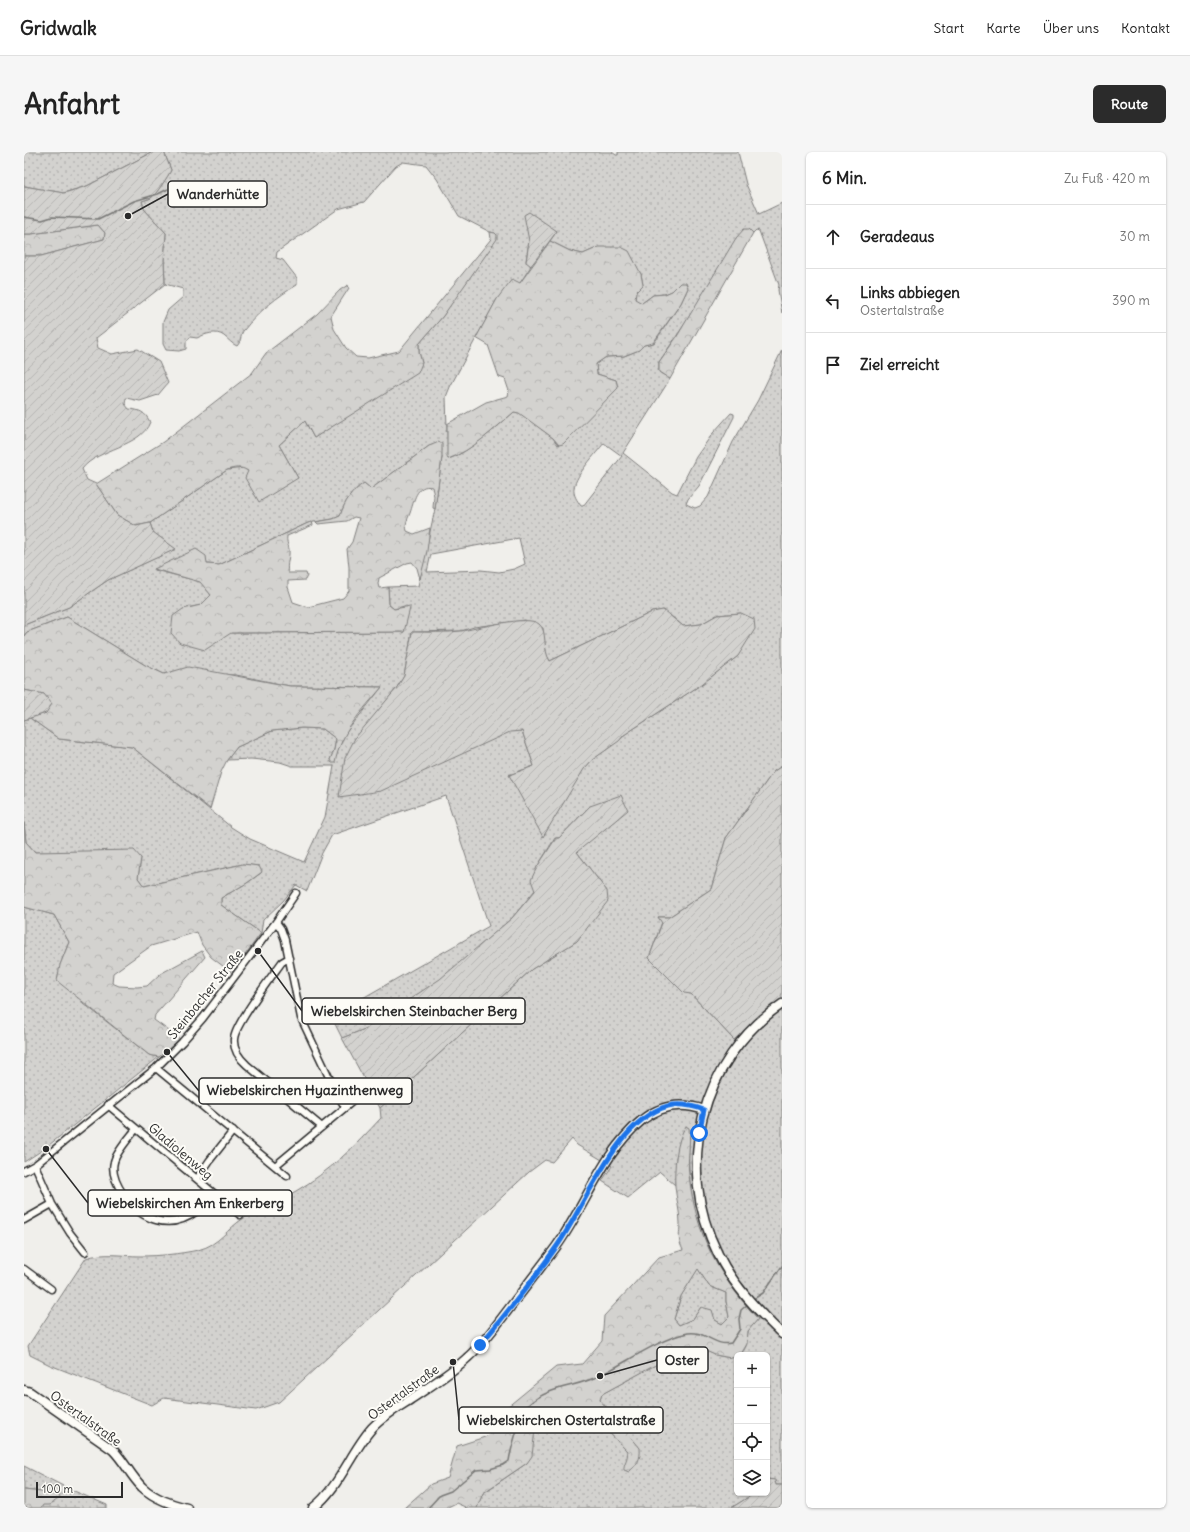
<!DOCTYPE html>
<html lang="de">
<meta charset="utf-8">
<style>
body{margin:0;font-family:Delius,sans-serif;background:#f6f6f6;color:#222}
.controls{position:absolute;right:12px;bottom:12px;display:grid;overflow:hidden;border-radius:6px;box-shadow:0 1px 3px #0004}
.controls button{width:36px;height:36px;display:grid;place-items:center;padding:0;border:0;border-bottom:1px solid #e0e0e0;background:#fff;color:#222;font:20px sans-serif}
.scale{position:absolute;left:12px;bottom:10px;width:87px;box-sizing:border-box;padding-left:4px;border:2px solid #2b2b2b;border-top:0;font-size:11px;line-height:14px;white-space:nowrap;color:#2b2b2b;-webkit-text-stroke:3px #fdfcf7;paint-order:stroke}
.stop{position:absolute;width:12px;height:12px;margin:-9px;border:3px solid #1a73e8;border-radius:50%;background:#fff}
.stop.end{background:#1a73e8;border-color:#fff;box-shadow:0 1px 4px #0008}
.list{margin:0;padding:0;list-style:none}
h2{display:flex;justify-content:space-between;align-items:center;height:52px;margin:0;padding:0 16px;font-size:17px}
h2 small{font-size:13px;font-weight:400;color:#767676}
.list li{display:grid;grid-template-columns:26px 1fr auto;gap:12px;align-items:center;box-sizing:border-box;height:64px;padding:0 16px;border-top:1px solid #e0e0e0}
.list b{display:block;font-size:15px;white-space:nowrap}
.list p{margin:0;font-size:13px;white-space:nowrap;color:#767676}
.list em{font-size:13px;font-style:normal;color:#767676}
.icon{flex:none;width:22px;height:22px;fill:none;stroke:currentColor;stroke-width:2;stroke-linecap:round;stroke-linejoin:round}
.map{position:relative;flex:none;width:758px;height:1356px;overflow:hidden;border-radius:6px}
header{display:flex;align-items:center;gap:24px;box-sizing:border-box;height:56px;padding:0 20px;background:#fff;border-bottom:1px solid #e0e0e0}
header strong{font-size:19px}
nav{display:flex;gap:22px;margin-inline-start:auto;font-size:14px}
.intro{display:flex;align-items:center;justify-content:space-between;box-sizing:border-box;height:96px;padding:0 24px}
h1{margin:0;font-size:28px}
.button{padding:10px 18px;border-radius:6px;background:#2b2b2b;color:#fff;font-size:14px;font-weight:700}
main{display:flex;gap:24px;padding:0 24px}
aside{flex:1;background:#fff;border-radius:6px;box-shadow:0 1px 3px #0004}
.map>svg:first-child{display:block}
</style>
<header>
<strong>Gridwalk</strong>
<nav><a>Start</a><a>Karte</a><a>Über uns</a><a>Kontakt</a></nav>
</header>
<div class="intro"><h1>Anfahrt</h1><a class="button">Route</a></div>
<main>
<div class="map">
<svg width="758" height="1356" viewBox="0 0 758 1356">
<defs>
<pattern id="grass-dots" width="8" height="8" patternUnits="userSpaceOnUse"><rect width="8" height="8" fill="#d3d2cf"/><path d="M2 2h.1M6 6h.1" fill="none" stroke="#b5b4b2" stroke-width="1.8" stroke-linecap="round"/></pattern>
<pattern id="forest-crowns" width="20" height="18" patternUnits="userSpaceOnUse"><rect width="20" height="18" fill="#d3d2cf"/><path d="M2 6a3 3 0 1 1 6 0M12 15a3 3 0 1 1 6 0" fill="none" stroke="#b5b4b2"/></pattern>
<pattern id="garden-furrows" width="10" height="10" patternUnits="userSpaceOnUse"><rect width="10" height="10" fill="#d3d2cf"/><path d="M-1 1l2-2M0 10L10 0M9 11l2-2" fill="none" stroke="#b5b4b2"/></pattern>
</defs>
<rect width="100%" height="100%" fill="#f0efeb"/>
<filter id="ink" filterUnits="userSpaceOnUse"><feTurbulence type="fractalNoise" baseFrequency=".025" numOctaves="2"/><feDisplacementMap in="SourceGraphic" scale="8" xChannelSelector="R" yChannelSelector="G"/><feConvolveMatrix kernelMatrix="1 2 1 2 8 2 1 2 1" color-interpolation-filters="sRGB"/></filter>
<g filter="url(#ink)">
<path fill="url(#grass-dots)" stroke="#7f7e7d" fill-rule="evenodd" d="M0 0H129L63 34 39 41 0 34Z
M140 0H588L592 3H594V0H714L722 32 735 62 758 51V161L754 138 755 133 735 79 732 78 729 81 725 77 635 210V220L646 227 599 301 648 340 653 342 672 305 689 281 707 261 710 262V265L675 334 664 347 662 352 671 356 676 354 684 345 709 290 734 248 758 198V614L750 619 702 686 687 737 645 765H634L638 770 625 806 667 842 710 888 758 847V1333H752L750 1328 743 1327V1203H714C724 1199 722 1188 724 1180 725 1175 731 1171 734 1167 721 1152 708 1138 697 1122 671 1080 661 1030 666 981L652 1005 651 1033 636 1020 604 1046 578 1029 588 1014 553 993 548 987 528 1010 521 1008 505 1020 255 1250 232 1258 140 1246 128 1253 26 1213 6 1203 4 1194 62 1106C79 1100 99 1104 116 1104 134 1104 156 1102 174 1098 197 1092 202 1077 220 1066 237 1056 255 1049 272 1039 305 1020 331 994 357 966L356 956 508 817 553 789 583 739 553 700 566 654 535 686H531L513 715 511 738 488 766 416 828 341 877 318 886 305 860 337 847 465 774 422 644 308 683 298 701 283 739 272 733 259 749 239 768 237 781 197 753V746L223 731 237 721 234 714 219 712 120 734 114 726 117 706 43 701 11 700 2 690 0 671V568L6 566 35 587 108 595 207 675 226 687 280 710 301 665 310 614H268L256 610 227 607 203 608 213 595 248 579 278 576 299 577 312 587 310 598 306 608 313 601 321 582 358 535 266 534 212 523 150 520 140 522 121 513 43 465 3 480 0 484V473L45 455 84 428 151 397 129 380 126 371 203 318 220 316 224 319 274 326 255 293 281 269 290 286 398 211 395 200V192L419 164 471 81 466 80 435 64 413 27 402 13 379 10 372 14 340 50 314 57 253 100 252 106 259 108 273 126V133C254 144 234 160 220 178 216 182 218 189 213 194 208 192 205 188 200 184 192 178 181 182 173 186L166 185 162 190V197L155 199 142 198 139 192V170L144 158 159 145V137L141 132 140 108 142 81 120 57 118 49C121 48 125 47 127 46 130 44 145 23 147 18ZM533 79 526 89 546 99 559 102 575 95 617 122 619 133 612 140 611 148 618 151 629 143 641 142 648 139 656 131 664 136 657 151 630 191 620 193 615 198 600 204 582 205 572 212 573 222 592 228 594 236 534 293 529 286 495 260H490C474 274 443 302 424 307L422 245 426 235 473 147 496 131 507 114 502 109 505 89V81ZM580 291 598 304 559 354H557C553 348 549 343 550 336 552 322 572 302 580 291ZM405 294 418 305 411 357 394 434 364 435 365 453 370 457 380 454V480L207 481 159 457 177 453 187 443 177 430 131 418 183 412 195 413 284 371 309 367 316 364C321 349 327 340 340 331L347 337ZM495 386 501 412 490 417 475 420 457 418 403 420 407 402ZM640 458 659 474 677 472 693 463 717 461 714 504 678 532 600 583 598 586 568 608 560 617 485 623 510 614 498 579H486L354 559 372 537 380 524 388 480 437 479 450 475 501 468 519 476 522 502 526 509 628 460Z
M0 755 30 763 45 790 36 813 59 851 125 903 135 905 20 997 0 1010Z
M674 1116 685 1134 702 1141V1149L705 1165 698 1172 691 1168 677 1155 669 1167 655 1173 650 1167 657 1144Z
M673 1195C685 1200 700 1209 713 1203V1341H731L707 1356H453L458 1342 503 1311 511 1277 519 1267 538 1263H560L572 1267 603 1299 604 1306 616 1297 576 1248 578 1242 645 1205 661 1197Z
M0 1314 43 1336 83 1353V1356H17L18 1340 0 1338Z"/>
<path fill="url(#forest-crowns)" stroke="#7f7e7d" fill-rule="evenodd" d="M74 73 81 81 80 87 17 104H0V82H7Z
M720 77H725L729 81 646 227 635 220V210L652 186 712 86Z
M466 80 471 81 473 83V87L419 164 395 192V200L398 211 394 221 290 286 281 269 255 293 274 326 235 350 221 326 224 319C217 314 210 316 203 318L126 371 112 374 93 363 72 332 139 290 228 221 242 201 293 162 316 138 324 133 325 136 307 164 310 177 322 196 332 205 344 206 375 199 467 87Z
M526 89 546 99 559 102 575 95H597L605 99 617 122 619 133 612 140 611 147 618 151 629 143 641 142 648 139 656 131H662L664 136 657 151 629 191 620 193 615 198 600 204 582 205 572 212 573 222 592 228 594 236 539 292 535 293 529 286 495 261 490 260C471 276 448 299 424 307L423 305V272L462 250 484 244 485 239 481 227 475 225 464 193 452 186 473 147 488 127 496 131Z
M415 290 418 292V305L411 357 409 356 410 344 408 335C392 331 390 350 386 361 383 369 381 371 383 379L390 382 406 376 403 399 396 427 393 416 388 410 383 411 355 426 354 432 355 436 364 435 365 453 370 457 386 454V456L380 480 207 481 181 498 156 491 147 481 149 464 159 457 177 453 187 443 176 430 130 417 172 397 182 404 183 412 195 413 284 371 288 370 289 373 263 384C262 389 264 392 265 397 266 406 262 411 264 421H282L283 424 281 428 264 429V435L269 450 284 455 319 446 325 439V415L323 397 328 390 335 366 330 365 323 369 294 372 292 370 309 367 316 364C321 349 327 340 340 331L347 337 405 294Z
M43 465 121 513 140 522 164 515 266 534 358 535C338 559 317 579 311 611H308L306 608 310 598 312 587 299 577 278 576 248 579 213 595 203 608 197 620 186 657 108 595 35 587 6 566 22 561 20 542 0 538V484L3 480Z
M0 671 2 690 11 700 110 698 117 706 114 726 120 734 219 712 235 714 238 720 223 731 197 746V753L237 781 208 821 187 805 178 793 173 780 127 794 89 821 88 831 95 834 113 835 123 834 136 822 178 799 181 805 131 863 130 868 156 887 135 905 125 903 33 829 36 813 45 790 30 763 0 755Z
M662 974 665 976C667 992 663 1007 665 1023 672 1083 693 1122 734 1167L724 1179 723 1192 717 1202 707 1206 691 1203 673 1195 661 1197 578 1242 576 1248 616 1296C617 1308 613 1312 605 1320L600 1318C599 1311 605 1307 603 1299L572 1267 560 1263H538L519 1267 511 1277 508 1304 503 1311 459 1341 453 1356H440L441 1355 432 1351 422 1356H380L407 1332 424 1326 433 1294 461 1285 478 1273 482 1256 532 1215 558 1212 578 1189 580 1164 635 1105 659 1098C653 1087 656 1082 656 1071 656 1059 652 1046 651 1034 650 1018 652 988 662 974ZM674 1117 685 1134 702 1141V1149L705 1165 698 1172 691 1168 688 1158 677 1155 669 1167 655 1173 650 1167 657 1144Z
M25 1334 35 1339 36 1346 25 1353H19L17 1356H0V1338L18 1340Z"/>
<path fill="url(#garden-furrows)" stroke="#7f7e7d" d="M129 0H140L147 18C145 23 131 44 127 46 125 47 121 48 118 49L120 57 142 81 140 108 141 132 72 186 74 196 88 202 114 197 135 210 144 231 134 243 116 249 102 246 101 252 105 257C116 258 121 260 126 270 117 295 74 296 58 317L63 328 72 332 93 363 112 374 126 371 129 380 152 397 84 428 45 455 0 473V104H17L80 87 81 81 74 73 7 82H0V34L40 41 63 34Z
M505 60 533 79 507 114 502 110 505 89 500 63Z
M639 458 659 474 677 472 693 463 717 461 730 467 731 477 714 504 678 532 600 583 595 589 568 608 560 617 519 685 485 623 510 614 498 579 486 580 357 639 315 645 321 606 331 586 372 537 380 524 388 480C404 480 421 481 437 479 452 477 504 462 515 472 524 479 518 497 526 509L628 460Z
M0 538 20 542 28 552 22 561 0 568Z
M758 614V847L740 860 710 888 667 842 660 841 625 806 638 771 634 765H645L687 737 702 686 750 619Z
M597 643 604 658 553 700 583 739 584 749 553 789 508 817 356 956 318 886 341 877 416 827 488 766 511 739 507 728 513 715 532 686H535L566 654Z
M743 1327 751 1328 752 1333H758V1356H707L731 1341H743Z"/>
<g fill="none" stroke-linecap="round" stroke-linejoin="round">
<path stroke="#777775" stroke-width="1.5" d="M0 65 18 68 28 65 74 67 110 49 134 42 144 37
M728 1148 739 1141 758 1114
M404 1356 416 1343 427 1339 452 1318 466 1317 479 1313 485 1309C487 1295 492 1283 495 1270 495 1267 495 1261 497 1259 499 1256 502 1254 504 1253 526 1233 552 1236 577 1223 603 1210 634 1187 664 1181 681 1178 690 1195 707 1191L716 1177 715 1167 717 1158 724 1152"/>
<defs>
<path id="minor" d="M252 770 257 777 261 788 277 866 312 940 321 955
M265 806 258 810C248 824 211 872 210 887 209 898 215 906 223 913L298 975
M132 916 263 1024
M84 953 216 1063
M112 977C106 985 92 1000 90 1010 87 1021 93 1033 99 1042 116 1068 146 1080 173 1059 179 1054 184 1047 189 1041
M11 1013 28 1052 46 1081 61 1100
M251 1014 335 944
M0 1019 11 1013 132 916 158 890 179 866 252 770 272 741
M173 1027 186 1008 209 979
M0 1068 28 1052
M0 1117 27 1137"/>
<path id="major" d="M758 852C676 908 650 1014 694 1102 709 1133 733 1158 758 1182
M0 1238 6 1240 89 1298C100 1309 107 1324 118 1335 131 1347 147 1352 163 1356
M289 1356C316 1335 326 1301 348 1276 359 1264 373 1256 387 1247 406 1234 426 1222 443 1206 459 1192 471 1175 484 1158 500 1137 516 1116 532 1095 562 1054 577 1002 618 968 637 953 658 950 680 958"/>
</defs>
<use href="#minor" stroke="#2b2b2b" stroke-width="9"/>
<use href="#major" stroke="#2b2b2b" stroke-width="11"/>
<use href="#minor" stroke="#fdfcf7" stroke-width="6"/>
<use href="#major" stroke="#fdfcf7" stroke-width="8"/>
</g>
</g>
<g fill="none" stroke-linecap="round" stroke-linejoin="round" filter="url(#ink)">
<path stroke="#1a73e8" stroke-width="5" d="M456 1193C483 1161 509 1128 533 1094 562 1053 592 968 644 954 656 951 669 954 680 958L675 981"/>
</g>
<g text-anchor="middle" stroke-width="4" stroke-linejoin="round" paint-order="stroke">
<g font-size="13" fill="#2b2b2b" stroke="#fdfcf7">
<text transform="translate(181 842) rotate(-51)" y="5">Steinbacher Straße</text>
<text transform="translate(157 999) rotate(40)" y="5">Gladiolenweg</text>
<text transform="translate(379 1240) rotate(-36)" y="5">Ostertalstraße</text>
<text transform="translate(62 1266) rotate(36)" y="5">Ostertalstraße</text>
</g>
</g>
<path fill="none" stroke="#2b2b2b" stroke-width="1.5" d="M104 64L144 42M234 799L278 859M143 900L175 939M22 997L64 1051M576 1224L633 1208M429 1210L435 1268"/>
<g fill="#2b2b2b" stroke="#fdfcf7" stroke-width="1.5">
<circle cx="104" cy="64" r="4"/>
<circle cx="234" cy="799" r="4"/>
<circle cx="143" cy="900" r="4"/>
<circle cx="22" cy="997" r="4"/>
<circle cx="576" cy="1224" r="4"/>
<circle cx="429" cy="1210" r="4"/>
</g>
<g fill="#fdfcf7" stroke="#2b2b2b" stroke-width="1.5">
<rect x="144" y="29" width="99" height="26" rx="4"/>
<rect x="278" y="846" width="223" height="26" rx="4"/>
<rect x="175" y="926" width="213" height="26" rx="4"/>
<rect x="64" y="1038" width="204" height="26" rx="4"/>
<rect x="633" y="1195" width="51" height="26" rx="4"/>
<rect x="435" y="1255" width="204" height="26" rx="4"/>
</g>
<g font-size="14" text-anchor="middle" font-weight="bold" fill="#2b2b2b">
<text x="194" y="47">Wanderhütte</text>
<text x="390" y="864">Wiebelskirchen Steinbacher Berg</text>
<text x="281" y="943">Wiebelskirchen Hyazinthenweg</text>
<text x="166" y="1056">Wiebelskirchen Am Enkerberg</text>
<text x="658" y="1213">Oster</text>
<text x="537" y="1273">Wiebelskirchen Ostertalstraße</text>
</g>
</svg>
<div class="controls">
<button>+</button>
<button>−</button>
<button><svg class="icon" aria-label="locate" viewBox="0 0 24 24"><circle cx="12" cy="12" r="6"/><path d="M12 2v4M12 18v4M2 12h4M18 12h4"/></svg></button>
<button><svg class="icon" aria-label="layers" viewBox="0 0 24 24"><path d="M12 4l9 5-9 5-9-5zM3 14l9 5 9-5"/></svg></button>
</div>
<div class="scale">100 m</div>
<div class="stop" style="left:675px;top:981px"></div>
<div class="stop end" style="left:456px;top:1193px"></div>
</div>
<aside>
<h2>6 Min.<small>Zu Fuß · 420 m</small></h2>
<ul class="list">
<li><svg class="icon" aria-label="ahead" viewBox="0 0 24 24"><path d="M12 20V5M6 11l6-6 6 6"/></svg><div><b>Geradeaus</b></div><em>30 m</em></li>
<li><svg class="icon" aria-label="left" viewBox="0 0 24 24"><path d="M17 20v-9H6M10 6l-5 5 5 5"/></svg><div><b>Links abbiegen</b><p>Ostertalstraße</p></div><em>390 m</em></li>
<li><svg class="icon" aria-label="arrive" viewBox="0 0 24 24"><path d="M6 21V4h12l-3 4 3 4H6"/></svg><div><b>Ziel erreicht</b></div></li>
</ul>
</aside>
</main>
